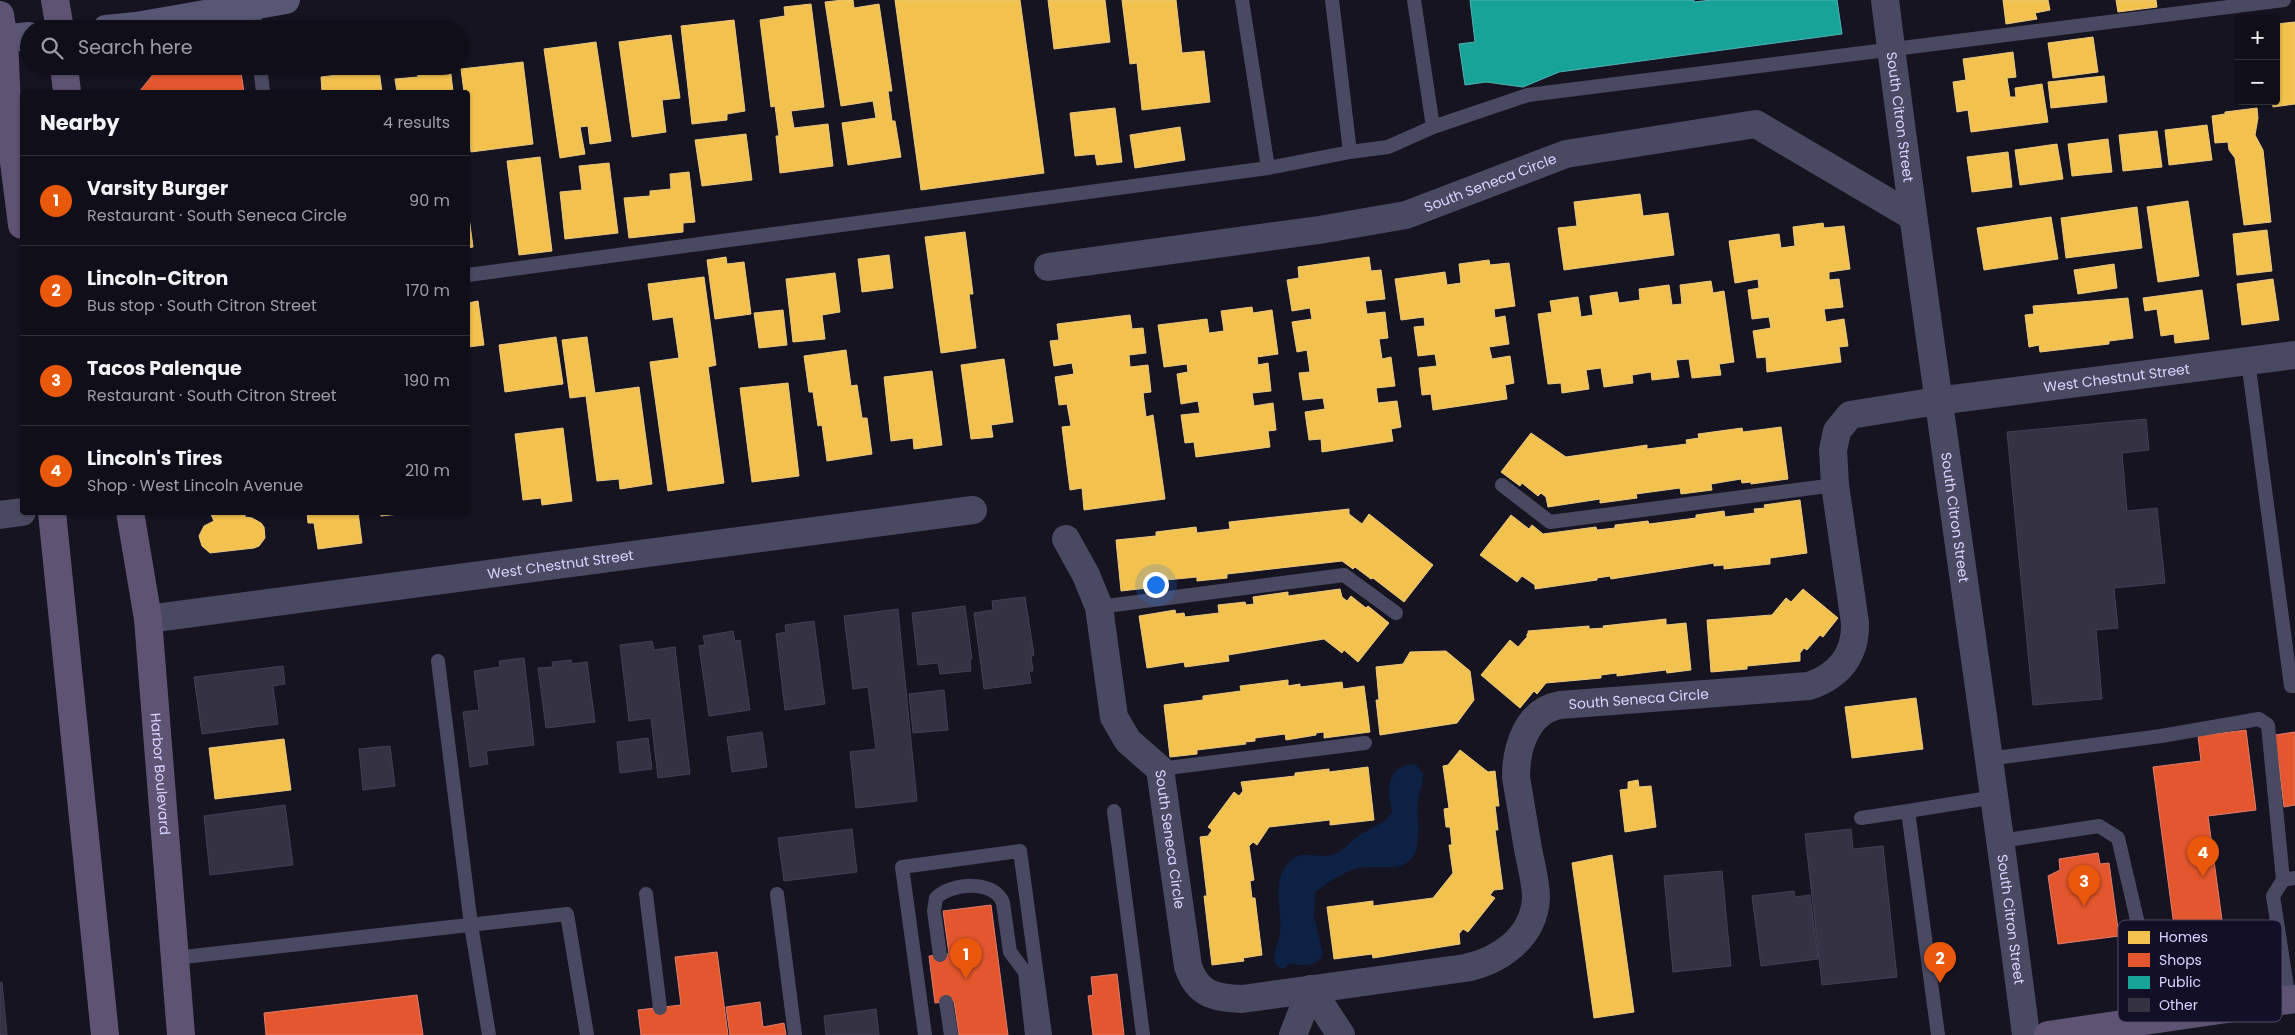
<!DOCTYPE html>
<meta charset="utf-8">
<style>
body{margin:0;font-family:Poppins,sans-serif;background:#1e1d26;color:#f1f3f6}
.controls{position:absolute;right:15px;top:15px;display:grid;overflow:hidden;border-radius:5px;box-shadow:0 1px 4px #0004}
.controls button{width:45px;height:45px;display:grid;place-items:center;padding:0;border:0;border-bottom:1px solid #302f38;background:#100f19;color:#f1f3f6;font:25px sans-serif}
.you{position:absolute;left:1155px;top:584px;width:18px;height:18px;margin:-12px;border:4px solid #fff;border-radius:50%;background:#1a73e8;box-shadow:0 0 0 8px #1a73e833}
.badge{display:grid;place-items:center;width:32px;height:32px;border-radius:50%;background:#ea580c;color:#fff;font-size:16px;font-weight:700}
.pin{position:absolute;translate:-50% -41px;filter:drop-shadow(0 1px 2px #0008)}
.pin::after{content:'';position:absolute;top:26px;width:18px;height:15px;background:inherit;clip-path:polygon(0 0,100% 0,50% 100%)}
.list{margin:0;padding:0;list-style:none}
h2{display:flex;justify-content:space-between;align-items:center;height:65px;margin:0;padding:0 20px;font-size:21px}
h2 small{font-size:16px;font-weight:400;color:#9c9ca2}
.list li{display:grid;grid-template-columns:32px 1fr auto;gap:15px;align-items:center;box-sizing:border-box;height:90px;padding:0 20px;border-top:1px solid #302f38}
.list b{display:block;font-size:19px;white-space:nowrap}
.list p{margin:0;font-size:16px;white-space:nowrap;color:#9c9ca2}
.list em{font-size:16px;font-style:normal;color:#9c9ca2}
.icon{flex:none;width:28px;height:28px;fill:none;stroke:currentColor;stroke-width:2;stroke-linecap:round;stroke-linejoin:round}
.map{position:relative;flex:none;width:2295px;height:1035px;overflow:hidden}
.search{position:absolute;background:#100f19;box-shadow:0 1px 4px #0004;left:20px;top:20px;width:450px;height:55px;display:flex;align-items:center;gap:12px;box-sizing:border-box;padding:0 18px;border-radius:28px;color:#9c9ca2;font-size:19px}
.panel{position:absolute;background:#100f19;box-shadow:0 1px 4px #0004;left:20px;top:90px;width:450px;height:425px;border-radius:5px}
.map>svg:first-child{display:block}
</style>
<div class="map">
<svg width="2295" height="1035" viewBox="0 0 2295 1035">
<rect width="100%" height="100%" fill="#161421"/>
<path fill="#0d2144" d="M1409 764 1416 765 1423 773C1424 783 1418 793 1418 803 1417 819 1421 838 1415 853 1405 876 1374 863 1355 869 1340 874 1327 883 1315 892L1314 916 1323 954C1318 968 1302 965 1289 964L1284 969C1270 966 1275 951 1278 941 1286 918 1271 892 1284 869 1299 844 1314 861 1335 854 1343 851 1347 845 1353 840 1363 831 1388 823 1392 811 1388 792 1385 770 1409 764Z"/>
<path fill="#f2c14e" stroke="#eac783" d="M843 0H853L854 8 879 4 892 91H888L892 121H895L901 157 848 165 842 123 876 118 873 101 841 106 825 2Z
M895 0H1020L1044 173 921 190Z
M1048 0H1105L1110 42 1054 49Z
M1122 0H1176L1182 53 1204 51 1210 102 1142 110 1137 63 1130 64Z
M2003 0H2048L2050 10 2035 13 2037 19 2006 24Z
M2116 0H2156L2157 7 2118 12Z
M811 4 824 107 791 111 794 128 828 124 833 166 780 173 776 136H779L775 106 771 107 760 20 785 16 784 7Z
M734 20 745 111 727 114V120L692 124 681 26Z
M2295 22V104L2273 107 2272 101H2276V24Z
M671 35 680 98 662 100 666 132 632 137 619 42Z
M2093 37 2098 72 2053 78 2048 43Z
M596 42 611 141 590 144 588 126 580 127 585 154 560 158 544 49Z
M2013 52 2016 77 2007 78 2010 97H2016L2015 88 2042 84 2048 122 1971 132 1968 110 1957 112 1953 82 1966 80 1963 59Z
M523 62 533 144 471 152 468 124V92H464L461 69Z
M417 66H450L453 92H397L395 79 418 77Z
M379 70 382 92H322L321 77Z
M2104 76 2107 102 2051 108 2048 82Z
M1115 108 1122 162 1097 165 1095 154 1075 156 1070 113Z
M2257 108 2258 118 2255 135 2263 150 2271 222 2244 225 2235 158 2229 150 2228 142 2215 143 2212 116 2225 114V112Z
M2207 125 2212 160 2169 165 2165 130Z
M1180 127 1185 160 1135 168 1130 135Z
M2157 131 2162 167 2123 171 2119 135Z
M746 134 752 180 702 186 695 140Z
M2108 139 2112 172 2072 176 2068 144Z
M2057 144 2063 179 2020 185 2015 150Z
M2008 152 2012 187 1972 192 1967 157Z
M540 157 552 251 519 255 507 161Z
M609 163 618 233 565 239 560 192 582 190 579 166Z
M689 172 695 222 683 223V232L629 238 624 198 650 196V191L671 189 670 174Z
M1640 194 1643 216 1668 213 1674 255 1564 270 1558 228 1577 226 1574 202Z
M2188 201 2199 276 2158 282 2147 207Z
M2137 207 2142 248 2066 258 2061 218Z
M468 210 473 247 468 248Z
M2051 217 2058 259 1984 270 1977 228Z
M1823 223 1824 228 1844 226 1850 269 1829 272V280L1839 279 1843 307 1824 309 1826 322 1844 319 1848 346 1839 347 1841 362 1767 372 1766 357 1757 358 1753 331 1771 328 1769 317 1752 319 1748 290 1759 288 1758 279 1735 283 1729 241 1779 234 1781 248 1795 246 1793 227Z
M2267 230 2272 271 2237 275 2233 234Z
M965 232 973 294H969L976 348 941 353 925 237Z
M889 255 893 288 862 292 858 259Z
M726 257 727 264 744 262 751 314 715 319 707 260Z
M1369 257 1371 271 1381 270 1385 299 1365 301 1367 314 1385 312 1388 338 1379 339 1382 359 1391 357 1395 386 1376 388 1378 403 1397 401 1401 427 1391 429 1393 441 1322 452 1321 439 1309 440 1305 412 1325 409 1323 398 1303 400 1299 373 1310 372 1307 350 1297 352 1292 322 1312 319 1310 308 1292 311 1287 280 1299 278 1298 267Z
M1489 260 1490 265 1509 263 1515 306 1494 309 1495 318 1505 316 1509 344 1489 347 1492 359 1510 356 1514 383 1505 385 1507 399 1433 410 1431 394 1422 395 1419 368 1437 366 1435 354 1418 356 1414 327 1425 326 1424 317 1401 320 1395 279 1445 272 1447 285 1461 283 1459 264Z
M2114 264 2117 288 2078 294 2074 270Z
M835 273 840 312 822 315 825 339 793 342 786 279Z
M704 277 716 365 708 367 724 483 668 491 650 362 679 358 673 317 653 320 648 284Z
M2273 279 2279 320 2242 325 2237 284Z
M1711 281 1713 293 1724 291 1734 362 1719 364 1721 375 1692 378 1689 359 1676 360 1679 377 1652 380 1651 372 1632 375 1633 383 1604 387 1601 368 1586 370 1589 389 1562 393 1561 383 1548 384 1538 314 1552 312 1550 301 1578 297 1581 317 1593 315 1590 296 1617 292 1619 303 1640 300 1639 289 1669 285 1672 305 1682 304 1680 285Z
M2202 290 2209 339 2175 343 2174 334 2161 336 2157 309 2145 311 2143 298Z
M2128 298 2133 338 2109 341V344L2040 352 2039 345 2029 347 2025 315 2034 314 2033 306Z
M478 301 484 345 468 347V303Z
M1252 307 1253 313 1272 310 1278 354 1257 357 1258 365 1268 363 1271 391 1252 393 1254 406 1273 403 1276 430 1268 431 1270 447 1196 457 1194 442 1185 443 1181 415 1200 413 1198 401 1181 404 1177 374 1188 372 1187 364 1164 367 1158 325 1207 319 1209 333 1224 331 1221 311Z
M783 310 787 345 759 348 754 313Z
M1130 315 1132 329 1143 328 1146 353 1129 355 1130 367 1148 365 1151 392 1143 393 1146 417 1153 415 1165 499 1084 510 1082 488 1070 490 1062 427 1071 426 1067 404 1059 405 1055 377 1074 374 1072 363 1054 366 1050 341 1059 340 1057 324Z
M556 337 563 384 505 392 499 345Z
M587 337 595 393 639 387 652 484 620 489 619 479 597 481 586 396 570 398 562 340Z
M846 350 851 386 857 385 862 418H867L872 454 827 461 822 425 818 426 813 392H809L804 356Z
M1004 359 1013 422 991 425 993 437 971 439 961 365Z
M932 371 942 445 914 449 913 438 891 441 884 377Z
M788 383 799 476 752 482 740 388Z
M1781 427 1788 479 1751 484V482L1742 483 1741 479 1711 484 1712 490 1681 494 1680 488 1636 494 1637 498 1600 503V499L1548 507 1546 497 1541 493 1538 496 1522 483 1520 486 1501 472 1531 433 1566 457 1647 445V449L1687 444 1686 440 1699 438 1698 434 1742 428 1743 432Z
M563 428 572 501 542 505 541 498 523 500 515 434Z
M1800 500 1807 553 1770 558V564L1724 569V565L1714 566V563L1611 579 1610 576 1597 578V580L1535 589V585L1522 576 1517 582 1480 555 1511 515 1529 529 1532 525 1543 534 1596 527 1597 530 1615 528V525L1648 521 1649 524 1696 518V515L1724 511 1725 517 1755 513 1754 509 1765 508 1764 505Z
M1349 509V514L1362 524 1369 514 1433 565 1404 602 1373 578 1371 579 1355 567 1353 569 1342 561 1227 574V578L1197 581V577L1166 580 1167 584 1157 585V587L1121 591 1116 540 1156 536V532L1196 527 1197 533 1230 529 1229 522Z
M210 512H245V517L252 518 261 523 264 527 265 538 259 546 254 548 210 553 202 546 199 536 204 526 214 521Z
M307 512H358L362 543 318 549 314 523H308Z
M380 512H408V513L381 516Z
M1340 589 1342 597 1347 601 1351 596 1366 608 1368 606 1389 623 1358 662 1344 650 1342 653 1324 639 1228 655 1229 661 1185 667 1184 662 1147 668 1139 616 1175 610 1176 614 1184 613 1185 617 1219 613 1218 605 1245 602 1246 605 1254 604 1253 597 1288 592V596Z
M1803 589 1838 618 1823 637 1820 635 1807 650 1804 648 1800 653V661L1747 666V669L1711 672 1707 620 1772 615 1786 598 1791 602Z
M1666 619V625L1686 623 1691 670 1667 673 1666 670 1617 676V673L1601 675V678L1546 683 1537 694 1534 691 1520 708 1481 675 1510 640 1518 647 1527 637V634H1528V631L1589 626V629L1604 628 1603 626Z
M1446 651 1470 671 1474 700 1457 723 1380 735 1376 700H1379L1376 667 1403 664 1410 652Z
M1288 680V686L1300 684V687L1342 682 1343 689 1364 686 1370 732 1324 738V732L1316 733V735L1286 740 1285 734 1255 738V741L1245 742 1246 744 1197 750V754L1170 757 1164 705 1203 700V696L1241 691 1240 686Z
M1916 698 1923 749 1852 758 1845 707Z
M284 739 291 790 215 799 209 748Z
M1460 750 1488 772 1495 771 1499 806H1495L1498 830H1495L1503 889 1494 890 1490 895 1495 898 1468 932 1463 929 1459 934 1460 944 1373 958 1372 954 1334 959 1327 907 1373 901V906L1433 898 1453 873 1449 845H1452L1450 827H1446L1444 809 1449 808 1443 766 1448 765Z
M1368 767 1374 820 1330 825V820L1269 827 1257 845 1253 842 1249 846 1254 880 1250 881 1252 898H1255L1262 955 1243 958 1244 961 1212 965 1204 896H1207L1200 837 1208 836 1212 830 1208 827 1234 792 1239 796 1243 791 1241 782 1295 776V773L1329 769V772Z
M1638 780 1639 787 1651 786 1656 827 1625 832 1620 790 1628 789V782Z
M1612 855 1634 1012 1594 1018 1572 863Z"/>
<path fill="#e4572e" stroke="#e17c6d" d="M168 66H240L244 92H139L159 67Z
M2246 730 2256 810 2208 816 2222 920 2174 926 2153 767 2201 761 2198 736Z
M2295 732V805L2284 807 2275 735Z
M2098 853 2100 864 2109 863 2119 936 2058 944 2048 876 2060 870 2059 859Z
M991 905 1008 1035H959L954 1001 935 1003 929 956 949 954 943 911Z
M717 952 728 1035H641L638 1010 681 1005 675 957Z
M1117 974 1124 1035H1093L1088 996 1093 995 1091 977Z
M417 995 423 1035H266L264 1013Z
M760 1002 763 1027 784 1023 786 1035H730L726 1007Z"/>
<path fill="#17a398" stroke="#51b2b7" d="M1470 0H1694V2L1712 0H1837L1842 34 1559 72 1523 87 1486 82 1465 85 1459 44 1475 42Z"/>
<path fill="#343243" stroke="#433f54" d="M2146 419 2149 450 2122 453 2127 511 2157 508 2165 583 2114 588 2118 628 2096 630 2102 699 2033 705 2007 432Z
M1025 597 1034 655 1031 656 1033 671H1029L1031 683 984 689 974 613 993 610 992 601Z
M965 606 972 659H970L971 671 940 674 938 663 918 665 912 613Z
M898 609 917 801 856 808 850 752 876 749 868 687 853 689 844 616Z
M814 621 825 704 785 710 776 634 786 632 785 625Z
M733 631 735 641 740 640 750 710 709 716 699 646 705 645 703 636Z
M652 641 654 650 675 647 690 774 658 778 651 718 629 721 620 645Z
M524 658 534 745 486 751 488 764 470 767 463 712 479 710 474 671 500 667 499 661Z
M571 660 572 664 587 662 595 722 546 728 538 668 553 667 552 662Z
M283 666 285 684 273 686 278 724 202 734 194 677Z
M944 690 948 730 913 733 909 694Z
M762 732 767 767 732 772 727 737Z
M648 738 652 769 620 773 617 742Z
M390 746 395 786 363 790 359 749Z
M285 805 293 865 210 875 204 816Z
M852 829 857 872 784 881 778 838Z
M1851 829 1853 849 1883 846 1897 977 1822 985 1805 834Z
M1722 871 1731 966 1673 972 1664 876Z
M1794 891 1795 897 1810 895 1818 959 1761 966 1752 896Z
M2 982 7 1035H0V983Z
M876 1009 879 1035H826L824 1016Z"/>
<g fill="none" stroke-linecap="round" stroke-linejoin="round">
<path stroke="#4a4962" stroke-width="14" d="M1242 0 1268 168
M1332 0 1350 152
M1414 0 1433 127
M253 6 256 29
M260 66 263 92
M468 275 1268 168 1350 152 1388 147 1433 127 1528 95 2284 0
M2248 361 2291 686H2295
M1502 485 1550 522 1835 485
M1099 607 1344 575 1396 613
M438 661 471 925 489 1035
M1988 759 2161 736 2259 719 2268 725 2283 880
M1160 769 1365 743
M1114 811 1143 1035
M1861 818 1908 811
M2001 841 2099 826 2118 838 2142 941 2164 1018
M646 894 660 1008
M777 894 795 1035
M940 955 934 911 936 898C950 883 995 879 1003 903L1010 952 1025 972 1032 1035
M175 958 567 914 587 1035
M2289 1000 2273 896 2283 880 2295 878
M946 1002 951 1035
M925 1035 902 867 1020 851 1045 1035
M1938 1035 1908 811 1995 797"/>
<g stroke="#4a4962" stroke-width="28">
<path id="s1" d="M1048 267 1319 230 1406 215 1566 154 1756 124 1912 216"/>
<path d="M0 515 22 512"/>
<path id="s2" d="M1066 539 1086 575 1099 607 1114 717 1128 741 1160 769 1188 966C1197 994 1214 998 1242 999L1465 968C1500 961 1534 937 1536 898 1536 882 1531 865 1528 849 1524 825 1520 801 1516 777 1516 747 1527 711 1560 705L1809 686C1839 676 1856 655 1855 623L1835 485 1833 450 1837 431 1850 415 1937 401 2295 355"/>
<path id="s3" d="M148 619 973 510"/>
<path d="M1311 989 1341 1035"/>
<path d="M1293 1035 1311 989"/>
</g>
<path stroke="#4a4962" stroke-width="28" id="s4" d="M1885 0C1928 346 1982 690 2026 1035"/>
<path stroke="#575674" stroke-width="28" d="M106 29 136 26 286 0
M0 39 29 36"/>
<g stroke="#5e5373" stroke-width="28">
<path d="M55 0 60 29"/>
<path d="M0 15 4 39 7 107 22 225"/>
<path d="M64 66 67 92"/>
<path d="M52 512 105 1035"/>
<path id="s5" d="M130 512 148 619 181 1035"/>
<path d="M2048 1035 2295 999"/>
</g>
</g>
<g text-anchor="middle" stroke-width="5" stroke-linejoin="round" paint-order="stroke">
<g font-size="14" fill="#d9d4ff" stroke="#130f26">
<text dy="5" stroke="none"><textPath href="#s4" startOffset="118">South Citron Street</textPath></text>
<text dy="5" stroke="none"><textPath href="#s1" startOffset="452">South Seneca Circle</textPath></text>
<text dy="5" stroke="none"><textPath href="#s2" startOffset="1890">West Chestnut Street</textPath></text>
<text dy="5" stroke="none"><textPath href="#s4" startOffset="522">South Citron Street</textPath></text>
<text dy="5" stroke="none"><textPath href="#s3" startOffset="416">West Chestnut Street</textPath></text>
<text dy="5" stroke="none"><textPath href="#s2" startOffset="1151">South Seneca Circle</textPath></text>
<text dy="5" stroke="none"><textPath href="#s5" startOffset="264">Harbor Boulevard</textPath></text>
<text dy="5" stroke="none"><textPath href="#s2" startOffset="328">South Seneca Circle</textPath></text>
<text dy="5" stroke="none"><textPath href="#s4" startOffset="928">South Citron Street</textPath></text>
</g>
</g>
<rect x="2118" y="920" width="164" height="102" rx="8" fill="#130f26" stroke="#4e4a67" stroke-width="1"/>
<rect x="2128" y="931" width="22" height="13" fill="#f2c14e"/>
<rect x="2128" y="953" width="22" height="14" fill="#e4572e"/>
<rect x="2128" y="976" width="22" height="13" fill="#17a398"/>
<rect x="2128" y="998" width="22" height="14" fill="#343243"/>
<g font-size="14" fill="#d9d4ff">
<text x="2159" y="942">Homes</text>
<text x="2159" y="965">Shops</text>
<text x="2159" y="987">Public</text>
<text x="2159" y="1010">Other</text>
</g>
</svg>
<div class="controls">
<button>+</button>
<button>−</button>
</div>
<div class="you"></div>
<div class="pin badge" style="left:966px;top:979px">1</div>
<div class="pin badge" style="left:1940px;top:983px">2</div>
<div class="pin badge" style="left:2084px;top:906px">3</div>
<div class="pin badge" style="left:2203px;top:877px">4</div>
<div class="search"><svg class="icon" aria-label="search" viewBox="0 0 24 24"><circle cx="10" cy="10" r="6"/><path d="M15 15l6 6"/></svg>Search here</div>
<section class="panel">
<h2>Nearby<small>4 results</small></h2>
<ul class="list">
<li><span class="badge">1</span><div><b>Varsity Burger</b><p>Restaurant · South Seneca Circle</p></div><em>90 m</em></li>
<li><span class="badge">2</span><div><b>Lincoln-Citron</b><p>Bus stop · South Citron Street</p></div><em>170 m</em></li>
<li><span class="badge">3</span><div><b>Tacos Palenque</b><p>Restaurant · South Citron Street</p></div><em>190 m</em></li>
<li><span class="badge">4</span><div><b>Lincoln's Tires</b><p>Shop · West Lincoln Avenue</p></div><em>210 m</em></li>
</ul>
</section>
</div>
